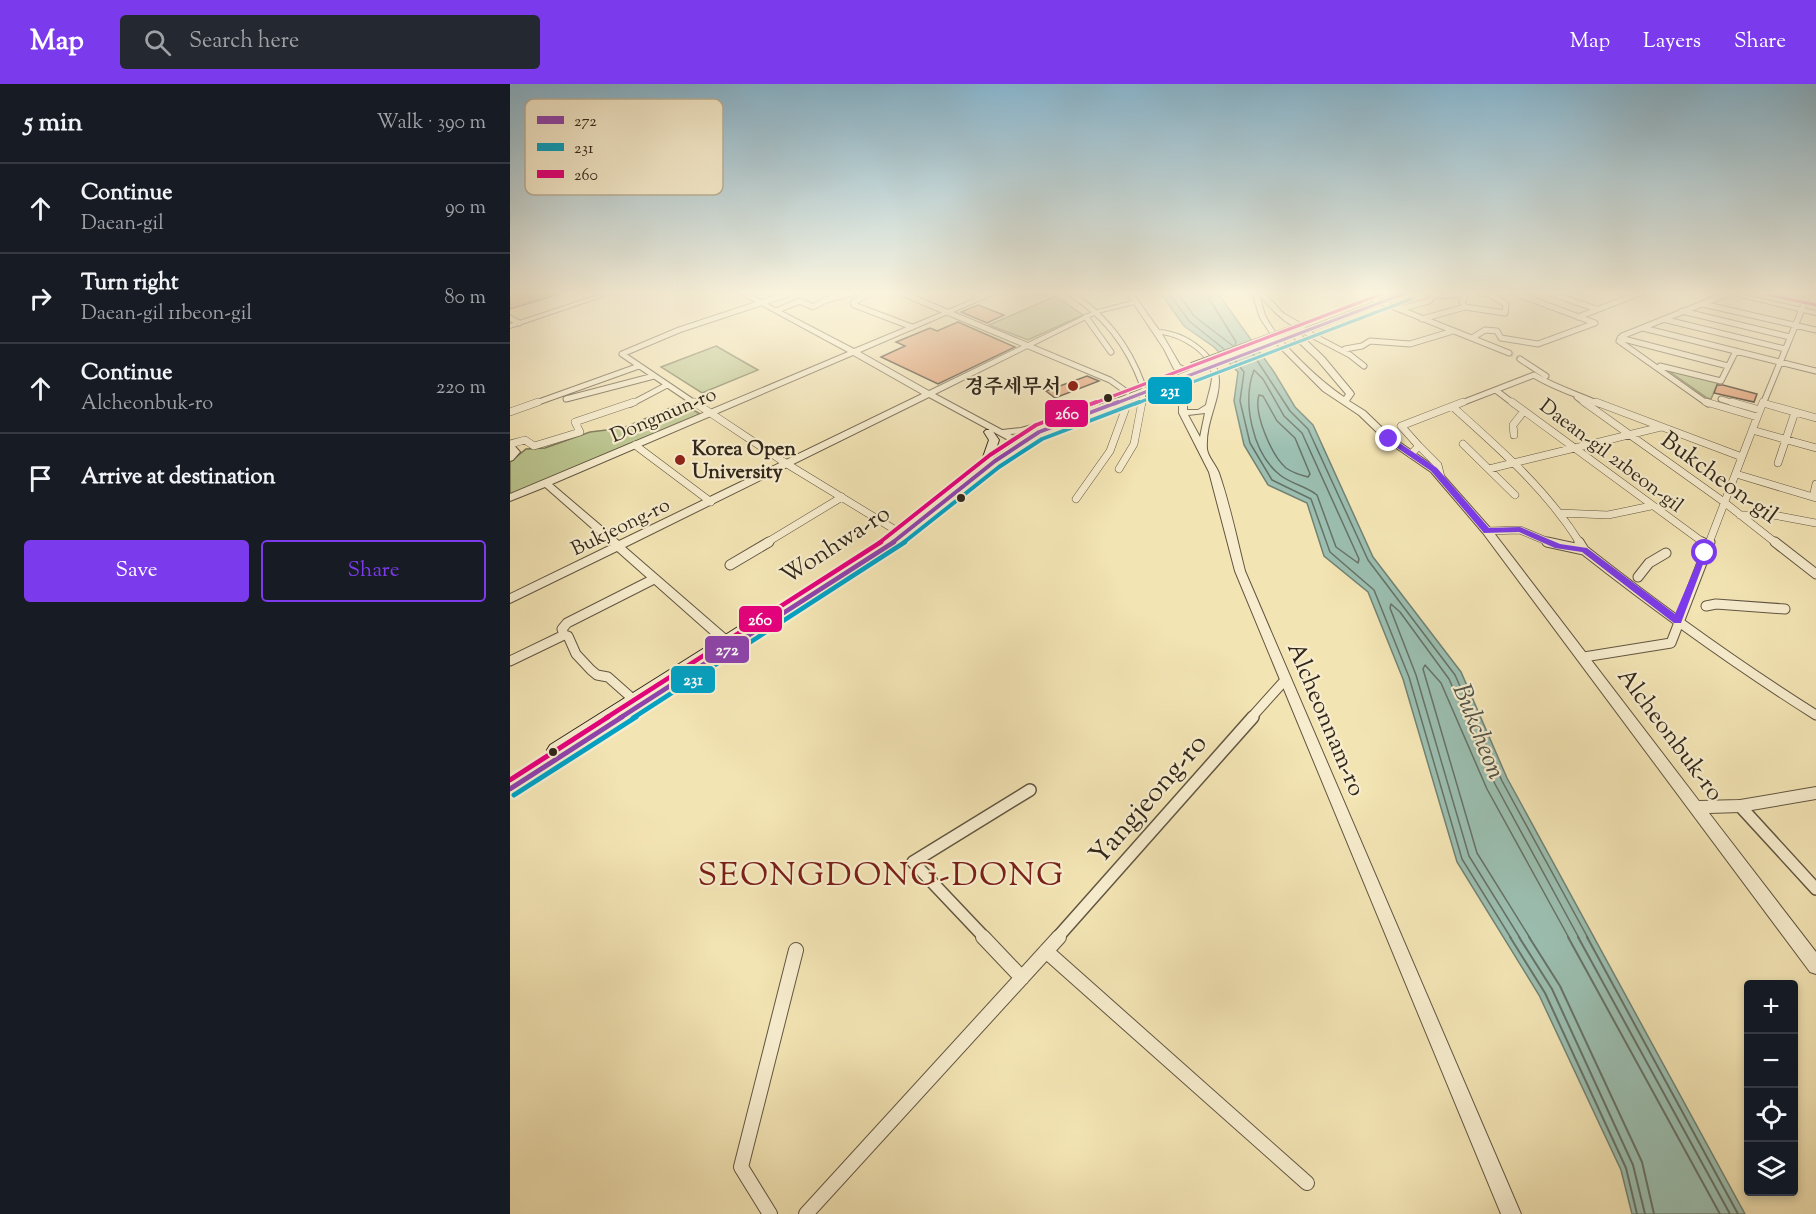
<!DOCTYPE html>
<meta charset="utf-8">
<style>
body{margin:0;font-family:"Sorts Mill Goudy","Noto Serif KR",serif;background:#242831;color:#f1f3f6}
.controls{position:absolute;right:18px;bottom:18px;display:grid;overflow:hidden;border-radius:6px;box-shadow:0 3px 9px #0003}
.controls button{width:54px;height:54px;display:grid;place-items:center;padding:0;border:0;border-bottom:2px solid #363941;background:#171b24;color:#f1f3f6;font:30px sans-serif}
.stop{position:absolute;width:18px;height:18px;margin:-14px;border:4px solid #7c3aed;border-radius:50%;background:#fff}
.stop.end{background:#7c3aed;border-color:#fff;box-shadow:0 2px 6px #0008}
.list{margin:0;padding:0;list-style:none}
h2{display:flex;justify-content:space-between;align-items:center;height:78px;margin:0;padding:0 24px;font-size:26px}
h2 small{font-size:20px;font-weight:400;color:#9ea1a6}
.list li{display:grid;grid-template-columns:39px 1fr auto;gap:18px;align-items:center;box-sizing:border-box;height:90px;padding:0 24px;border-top:2px solid #363941}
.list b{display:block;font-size:22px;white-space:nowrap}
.list p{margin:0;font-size:20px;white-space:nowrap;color:#9ea1a6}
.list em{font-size:20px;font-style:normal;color:#9ea1a6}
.actions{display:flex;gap:12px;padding:18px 24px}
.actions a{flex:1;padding:14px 0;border:2px solid #7c3aed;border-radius:6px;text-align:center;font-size:21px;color:#7c3aed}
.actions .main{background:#7c3aed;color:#fff}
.icon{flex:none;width:33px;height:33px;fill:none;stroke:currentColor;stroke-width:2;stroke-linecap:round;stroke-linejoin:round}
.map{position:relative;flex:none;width:1306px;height:1130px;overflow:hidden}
header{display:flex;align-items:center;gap:36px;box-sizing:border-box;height:84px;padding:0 30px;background:#7c3aed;color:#fff}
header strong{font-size:28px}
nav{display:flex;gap:33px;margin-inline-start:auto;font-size:21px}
.search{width:420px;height:54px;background:#242831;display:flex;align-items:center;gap:15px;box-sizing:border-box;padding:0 21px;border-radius:6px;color:#9ea1a6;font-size:22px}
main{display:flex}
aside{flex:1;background:#171b24}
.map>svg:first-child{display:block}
</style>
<header>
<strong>Map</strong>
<div class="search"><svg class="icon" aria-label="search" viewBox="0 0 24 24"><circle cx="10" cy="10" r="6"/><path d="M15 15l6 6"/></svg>Search here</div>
<nav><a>Map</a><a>Layers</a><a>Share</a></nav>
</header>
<main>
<aside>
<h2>5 min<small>Walk · 390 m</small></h2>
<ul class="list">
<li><svg class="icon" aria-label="ahead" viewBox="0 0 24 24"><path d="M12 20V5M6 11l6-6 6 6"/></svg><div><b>Continue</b><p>Daean-gil</p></div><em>90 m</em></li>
<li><svg class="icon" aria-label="right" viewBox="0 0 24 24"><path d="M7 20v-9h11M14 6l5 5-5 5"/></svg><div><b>Turn right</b><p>Daean-gil 11beon-gil</p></div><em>80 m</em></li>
<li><svg class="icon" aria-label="ahead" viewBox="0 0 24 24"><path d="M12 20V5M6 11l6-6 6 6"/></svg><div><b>Continue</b><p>Alcheonbuk-ro</p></div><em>220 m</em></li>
<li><svg class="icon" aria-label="arrive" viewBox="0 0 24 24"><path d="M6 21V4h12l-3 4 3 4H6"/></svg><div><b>Arrive at destination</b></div></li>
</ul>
<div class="actions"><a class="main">Save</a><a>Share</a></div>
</aside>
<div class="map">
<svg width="1306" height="1130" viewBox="0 0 1306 1130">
<rect width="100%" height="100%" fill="#f3e4b4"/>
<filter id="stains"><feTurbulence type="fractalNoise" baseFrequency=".00333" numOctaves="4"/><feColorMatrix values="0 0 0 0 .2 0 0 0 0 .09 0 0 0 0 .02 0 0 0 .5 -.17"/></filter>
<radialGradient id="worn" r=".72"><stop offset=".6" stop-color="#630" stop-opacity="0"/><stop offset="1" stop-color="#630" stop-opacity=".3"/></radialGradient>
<path fill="#bac48e" stroke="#767654" stroke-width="1.5" d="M546 212 573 231 518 256 479 241Z
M206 262 248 286 192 309 151 283Z
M1150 281 1208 299 1201 315 1197 314Z
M172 319 190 330 0 411V378L16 365 35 364 80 348 113 344Z"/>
<path fill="#9bbeb0" stroke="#718274" stroke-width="1.5" d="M650 208H707L764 288 785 323 803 341 863 473 951 588 997 694 1235 1130H1122L1111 1086 1029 911 947 778 893 595 858 508 814 472 797 419 758 401 734 361 724 317 728 288 704 263 674 242Z"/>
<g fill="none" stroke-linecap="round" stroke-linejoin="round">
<path stroke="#667266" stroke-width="1.5" d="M658 208 679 237 714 265
M667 208 684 232 723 262
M695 208 726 258 725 261
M741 267 780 327 798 345 858 476 945 591 992 697 1078 854
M723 274 734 288 730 317 740 359 762 396 801 415 820 468 864 506 899 593 952 775 1001 854
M744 286 753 295 774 332 792 349 849 475 848 479 826 463 807 411C796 402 781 400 770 391 742 369 732 317 744 286Z
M749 311 753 312 767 337 785 354 800 390 798 393C790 391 783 389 776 384 762 372 743 329 749 311Z
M1010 854 959 772 906 591 880 524 881 520 890 528 939 595 985 700 1069 854
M1020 854 967 769 913 585 915 581 931 599 977 705 1059 854"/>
<path stroke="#667266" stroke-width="2" d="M1000 853 1035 909 1116 1084 1127 1130
M1009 853 1042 905 1123 1081 1135 1130
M1019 853 1050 902 1132 1078 1144 1130
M1058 853 1210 1130
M1068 853 1220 1130
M1077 853 1228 1130"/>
</g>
<path fill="#e59e73" stroke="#31271b" stroke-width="1.5" d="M0 208H48L49 210 0 225Z
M468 221 494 231 477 239 451 228Z
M448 238 505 263 428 300 371 273 395 262 386 258 420 244 427 247Z
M577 292 589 297 545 314 536 307Z
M1207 301H1213L1247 310 1244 318 1204 309Z"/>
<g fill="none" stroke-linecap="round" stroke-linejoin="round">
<path stroke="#ccbe95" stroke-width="5" stroke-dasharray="5 3" stroke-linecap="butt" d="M999 269 1010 275"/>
<defs>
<path id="minor-far4" d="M349 208 354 212 343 219 344 221 402 243
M389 208 600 296 617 308
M459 208 473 213
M558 208C595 231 618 261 633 302
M1002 208 1085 239
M1037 208 1086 225
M864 215 999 269
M1193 220 1306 246
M955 223 995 229 996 220 979 210 970 209
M890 225 919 217 923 212 946 211
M268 226 290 217 303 223 316 216 346 208
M1172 227 1280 253
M576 233 601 268
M1068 233 1133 208
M0 234 9 239
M912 235 955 223 952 218 955 212
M1153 235 1275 265
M1133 244 1306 287
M794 247 840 271 854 282
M962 254 975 246 987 247 991 254 1028 260 1085 239
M1110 254 1218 282
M835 265 852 262 860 257 900 260 943 247
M1010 275 1036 292
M1150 282 1211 297 1226 267
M987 307 1004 320
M1067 313 1076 320
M56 315 144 292
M1211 315 1227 320
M1253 319 1255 320
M23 320 129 282
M121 320 157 301
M186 320 112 270 169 246 284 208
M617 320 619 313
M632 320 633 307
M949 320 1024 291C1045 304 1067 310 1089 320
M1198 320 1109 257 1112 252 1222 208
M1253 320 1299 208"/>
<path id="minor-far3" d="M184 318 277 380 387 447
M1002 318 1194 459
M1074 318 1214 418 1266 459
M1086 318 1232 373
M1196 318 1247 333
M1222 318 1250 326
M1253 319 1306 334
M943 323C990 365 1036 405 1070 459
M0 328 28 318
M1242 346 1306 364
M1004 351 1003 341 1014 327
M0 360 15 356 24 362 70 348 65 338 124 318
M907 360 928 381 931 393
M953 360 1005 411
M125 361 201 418
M901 370 909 362 891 342 953 318
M1268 379 1285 328
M609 385 624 360 632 318
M979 385 1151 343
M1226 390 1306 414
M1303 413 1306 400
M566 415 600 367 618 318
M1050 429 1098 431 1141 422
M1230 431H1263L1306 439
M977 447 1010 446 1041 459
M256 459 332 413
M1199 459 1253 318"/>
<path id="minor-far2" d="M1037 458 1074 466
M1069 458 1074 466C1149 525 1225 580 1306 631
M1192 458 1198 462
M1265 458 1306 490
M220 481 259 458
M1128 493 1139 479 1156 469
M1196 522 1206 520 1275 525
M54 551 52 545 57 539 144 495
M1074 573 1161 559 1200 458
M0 577 54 551 58 552 66 570 81 586 87 591 98 593 124 616
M741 634 776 595"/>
<path id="minor-far1" d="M1230 722 1306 805
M475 854 403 778 520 706
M547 854 743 633"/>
<path id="minor" d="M473 853 512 894
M536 867 797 1099
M260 1130 231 1083 286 866
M296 1130 549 853"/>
<path id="tertiary" d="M97 208H106L0 244V240Z
M227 208H235L344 265 481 208H489L350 268 419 307 584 227 622 217 616 208H622L649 246C664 247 678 253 690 263 730 295 694 325 697 365 698 373 706 381 709 389 720 421 727 455 735 487L1011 1130H991L725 487 699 388 669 329V298L674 289 681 291 677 298V326H688L696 321C698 311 702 301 702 292 701 269 671 253 652 250L670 281 678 285 674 287 664 285 654 265 624 220 588 229 425 310 492 346 511 344 539 336 543 339 514 349 500 350 508 354V358H502L419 313 115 463 220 554 222 557 220 560H212L107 467 0 519V510L101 461 35 403 0 417V410L338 268ZM343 271 412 310 109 457 42 400ZM695 329 690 353 678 331Z
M742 208H754L773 229 794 241V245C777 244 760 223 749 211 752 218 753 227 756 233 769 259 810 297 834 313L836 310 808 277 782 252V248H788L814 273 843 308 844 310 839 317 855 327 882 353 927 384 981 445 1189 717 1230 716 1306 703V715L1230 728 1199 729 1306 868V890L1300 888 973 449 921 388 876 357 849 331 813 307 770 264 750 234Z
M1210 208H1221L1306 227V231Z
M0 359 3 360 10 368 3 376 0 377Z"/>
<path id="secondary" d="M891 208H902L788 252 781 250Z
M683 285 690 287 532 350 489 379 386 462 0 712V697L40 671 37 666 40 661 239 536 244 534 250 538 378 456 476 379 472 376 479 356 474 348 476 346H482L489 356 483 374 526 346Z"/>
</defs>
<use href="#minor-far4" stroke="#625641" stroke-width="7"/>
<use href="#minor-far3" stroke="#625641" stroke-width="8"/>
<use href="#minor-far2" stroke="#625641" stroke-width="11"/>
<use href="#minor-far1" stroke="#625641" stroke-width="14"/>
<use href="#minor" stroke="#625641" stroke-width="16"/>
<use href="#tertiary" stroke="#625641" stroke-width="2"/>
<use href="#secondary" stroke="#31271b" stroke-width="2"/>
<use href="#minor-far4" stroke="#f7edce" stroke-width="5"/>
<use href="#minor-far3" stroke="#f7edce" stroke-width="7"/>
<use href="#minor-far2" stroke="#f7edce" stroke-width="9"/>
<use href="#minor-far1" stroke="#f7edce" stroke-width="11"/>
<use href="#minor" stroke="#f7edce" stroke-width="14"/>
<use href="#tertiary" fill="#f7edce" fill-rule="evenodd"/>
<use href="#secondary" fill="#f7edce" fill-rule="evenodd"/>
<defs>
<path id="secondary-bridge" d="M682 283 791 243"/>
</defs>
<use href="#secondary-bridge" stroke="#31271b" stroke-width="10" stroke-linecap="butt"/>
<use href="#secondary-bridge" stroke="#f7edce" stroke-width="8"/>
<defs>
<path id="bus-1-far3" d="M604 320 898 208"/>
<path id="bus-1-far2" d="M382 459 485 377 529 348 608 318"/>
<path id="bus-1-far1" d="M110 634 384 458"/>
<path id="bus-1" d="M0 705 112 633"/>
<path id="bus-2-far3" d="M625 320 901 215"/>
<path id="bus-2-far2" d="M393 459 489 383 532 355 629 318"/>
<path id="bus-2-far1" d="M123 634 395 458"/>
<path id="bus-2" d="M4 711 126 633"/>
<path id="bus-3-far3" d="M1247 208 1306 221
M582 320 877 208"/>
<path id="bus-3-far2" d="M369 459 480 371 526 341 586 318"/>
<path id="bus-3-far1" d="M96 634 371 458"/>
<path id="bus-3" d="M0 696 98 633"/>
</defs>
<use href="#bus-1-far3" stroke="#f7edce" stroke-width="6"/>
<use href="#bus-1-far2" stroke="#f7edce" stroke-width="8"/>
<use href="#bus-1-far1" stroke="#f7edce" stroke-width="9"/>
<use href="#bus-1" stroke="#f7edce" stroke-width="10"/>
<use href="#bus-2-far3" stroke="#f7edce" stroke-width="6"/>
<use href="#bus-2-far2" stroke="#f7edce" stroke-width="8"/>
<use href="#bus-2-far1" stroke="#f7edce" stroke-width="9"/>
<use href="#bus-2" stroke="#f7edce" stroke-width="10"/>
<use href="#bus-3-far3" stroke="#f7edce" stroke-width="6"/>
<use href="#bus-3-far2" stroke="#f7edce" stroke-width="8"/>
<use href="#bus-3-far1" stroke="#f7edce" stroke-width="9"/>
<use href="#bus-3" stroke="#f7edce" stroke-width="10"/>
<use href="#bus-1-far3" stroke="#8e44ad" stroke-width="3"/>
<use href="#bus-1-far2" stroke="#8e44ad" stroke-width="4"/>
<use href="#bus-1-far1" stroke="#8e44ad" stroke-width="4.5"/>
<use href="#bus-1" stroke="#8e44ad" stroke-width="5"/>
<use href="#bus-2-far3" stroke="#02a2c5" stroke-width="3"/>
<use href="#bus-2-far2" stroke="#02a2c5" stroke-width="4"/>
<use href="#bus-2-far1" stroke="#02a2c5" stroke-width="4.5"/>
<use href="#bus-2" stroke="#02a2c5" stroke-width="5"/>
<use href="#bus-3-far3" stroke="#e5007d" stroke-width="3"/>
<use href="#bus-3-far2" stroke="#e5007d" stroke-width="4"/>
<use href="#bus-3-far1" stroke="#e5007d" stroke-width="4.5"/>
<use href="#bus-3" stroke="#e5007d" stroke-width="5"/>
</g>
<linearGradient id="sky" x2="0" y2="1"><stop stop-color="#89b8d2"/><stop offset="0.57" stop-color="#faf3dd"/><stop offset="1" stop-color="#faf3dd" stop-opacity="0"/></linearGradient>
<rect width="1306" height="366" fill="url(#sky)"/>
<path fill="#7c3aed" d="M877 354H882L927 384 979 444 1010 443 1050 460 1077 464 1165 530 1191 469 1198 467 1171 539H1164L1072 468 1045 464 1009 448 974 449 921 387 877 357Z"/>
<g fill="#8f2418" stroke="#f7edce" stroke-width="2">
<circle cx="563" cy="302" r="6"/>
<circle cx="170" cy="376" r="6"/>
</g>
<g fill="#31271b" stroke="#f7edce" stroke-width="2">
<circle cx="598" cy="314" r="5"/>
<circle cx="451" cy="414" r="5"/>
<circle cx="43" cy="668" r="5"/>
</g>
<g text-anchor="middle" stroke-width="4.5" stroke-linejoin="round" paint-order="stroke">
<g font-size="20" font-weight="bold" fill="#31271b" stroke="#f7edce" text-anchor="end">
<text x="551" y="309">경주세무서</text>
<text x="182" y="371" text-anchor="start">Korea Open<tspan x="182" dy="23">University</tspan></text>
</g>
<g font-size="20" fill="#31271b" stroke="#f7edce">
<text transform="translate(153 330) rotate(-23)" y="7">Dongmun-ro</text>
<text transform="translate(1102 371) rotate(37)" y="7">Daean-gil 21beon-gil</text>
<text transform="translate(110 442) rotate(-26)" y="7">Bukjeong-ro</text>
</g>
<g font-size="24" fill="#31271b" stroke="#f7edce">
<text transform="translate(1210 393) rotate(36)" y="8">Bukcheon-gil</text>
<text transform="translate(325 460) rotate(-33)" y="8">Wonhwa-ro</text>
<text transform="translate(817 635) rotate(67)" y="8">Alcheonnam-ro</text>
<text transform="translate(1161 650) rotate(53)" y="8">Alcheonbuk-ro</text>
</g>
<g font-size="26" font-style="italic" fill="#515448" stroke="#f7edce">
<text transform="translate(970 647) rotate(68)" y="9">Bukcheon</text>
</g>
<g font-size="28" fill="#31271b" stroke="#f7edce">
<text transform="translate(637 714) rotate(-49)" y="10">Yangjeong-ro</text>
</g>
<g font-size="33" letter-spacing="1.5" fill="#7a1f14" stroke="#f7edce">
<text x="371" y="801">SEONGDONG-DONG</text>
</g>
</g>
<rect x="15" y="15" width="198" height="96" rx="9" fill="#f7edce" stroke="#bcb298" stroke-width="1.5"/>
<rect x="27" y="32" width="27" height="8" fill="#8e44ad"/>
<rect x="27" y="59" width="27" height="8" fill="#02a2c5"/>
<rect x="27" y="86" width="27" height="8" fill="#e5007d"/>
<g font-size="16" fill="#31271b">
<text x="64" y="42">272</text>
<text x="64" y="69">231</text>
<text x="64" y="96">260</text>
</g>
<g stroke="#f7edce" stroke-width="2">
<rect x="637" y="292" width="46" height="29" rx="6" fill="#02a2c5"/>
<rect x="534" y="315" width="45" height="29" rx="6" fill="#e5007d"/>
<rect x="228" y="521" width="45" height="28" rx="6" fill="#e5007d"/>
<rect x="194" y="551" width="46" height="29" rx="6" fill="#8e44ad"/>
<rect x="160" y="581" width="46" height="29" rx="6" fill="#02a2c5"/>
</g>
<g font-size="16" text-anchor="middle" font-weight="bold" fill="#fff">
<text x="660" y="312">231</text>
<text x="557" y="335">260</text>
<text x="250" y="541">260</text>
<text x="217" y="571">272</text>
<text x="183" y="601">231</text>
</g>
<rect width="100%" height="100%" filter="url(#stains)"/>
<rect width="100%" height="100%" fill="url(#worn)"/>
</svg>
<div class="controls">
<button>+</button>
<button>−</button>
<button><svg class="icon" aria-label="locate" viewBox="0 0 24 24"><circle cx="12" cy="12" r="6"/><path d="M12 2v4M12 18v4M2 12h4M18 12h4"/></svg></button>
<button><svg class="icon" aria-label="layers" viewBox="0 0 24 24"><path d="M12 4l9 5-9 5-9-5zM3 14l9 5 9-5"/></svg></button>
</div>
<div class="stop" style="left:1195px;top:469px"></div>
<div class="stop end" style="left:879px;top:355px"></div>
</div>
</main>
